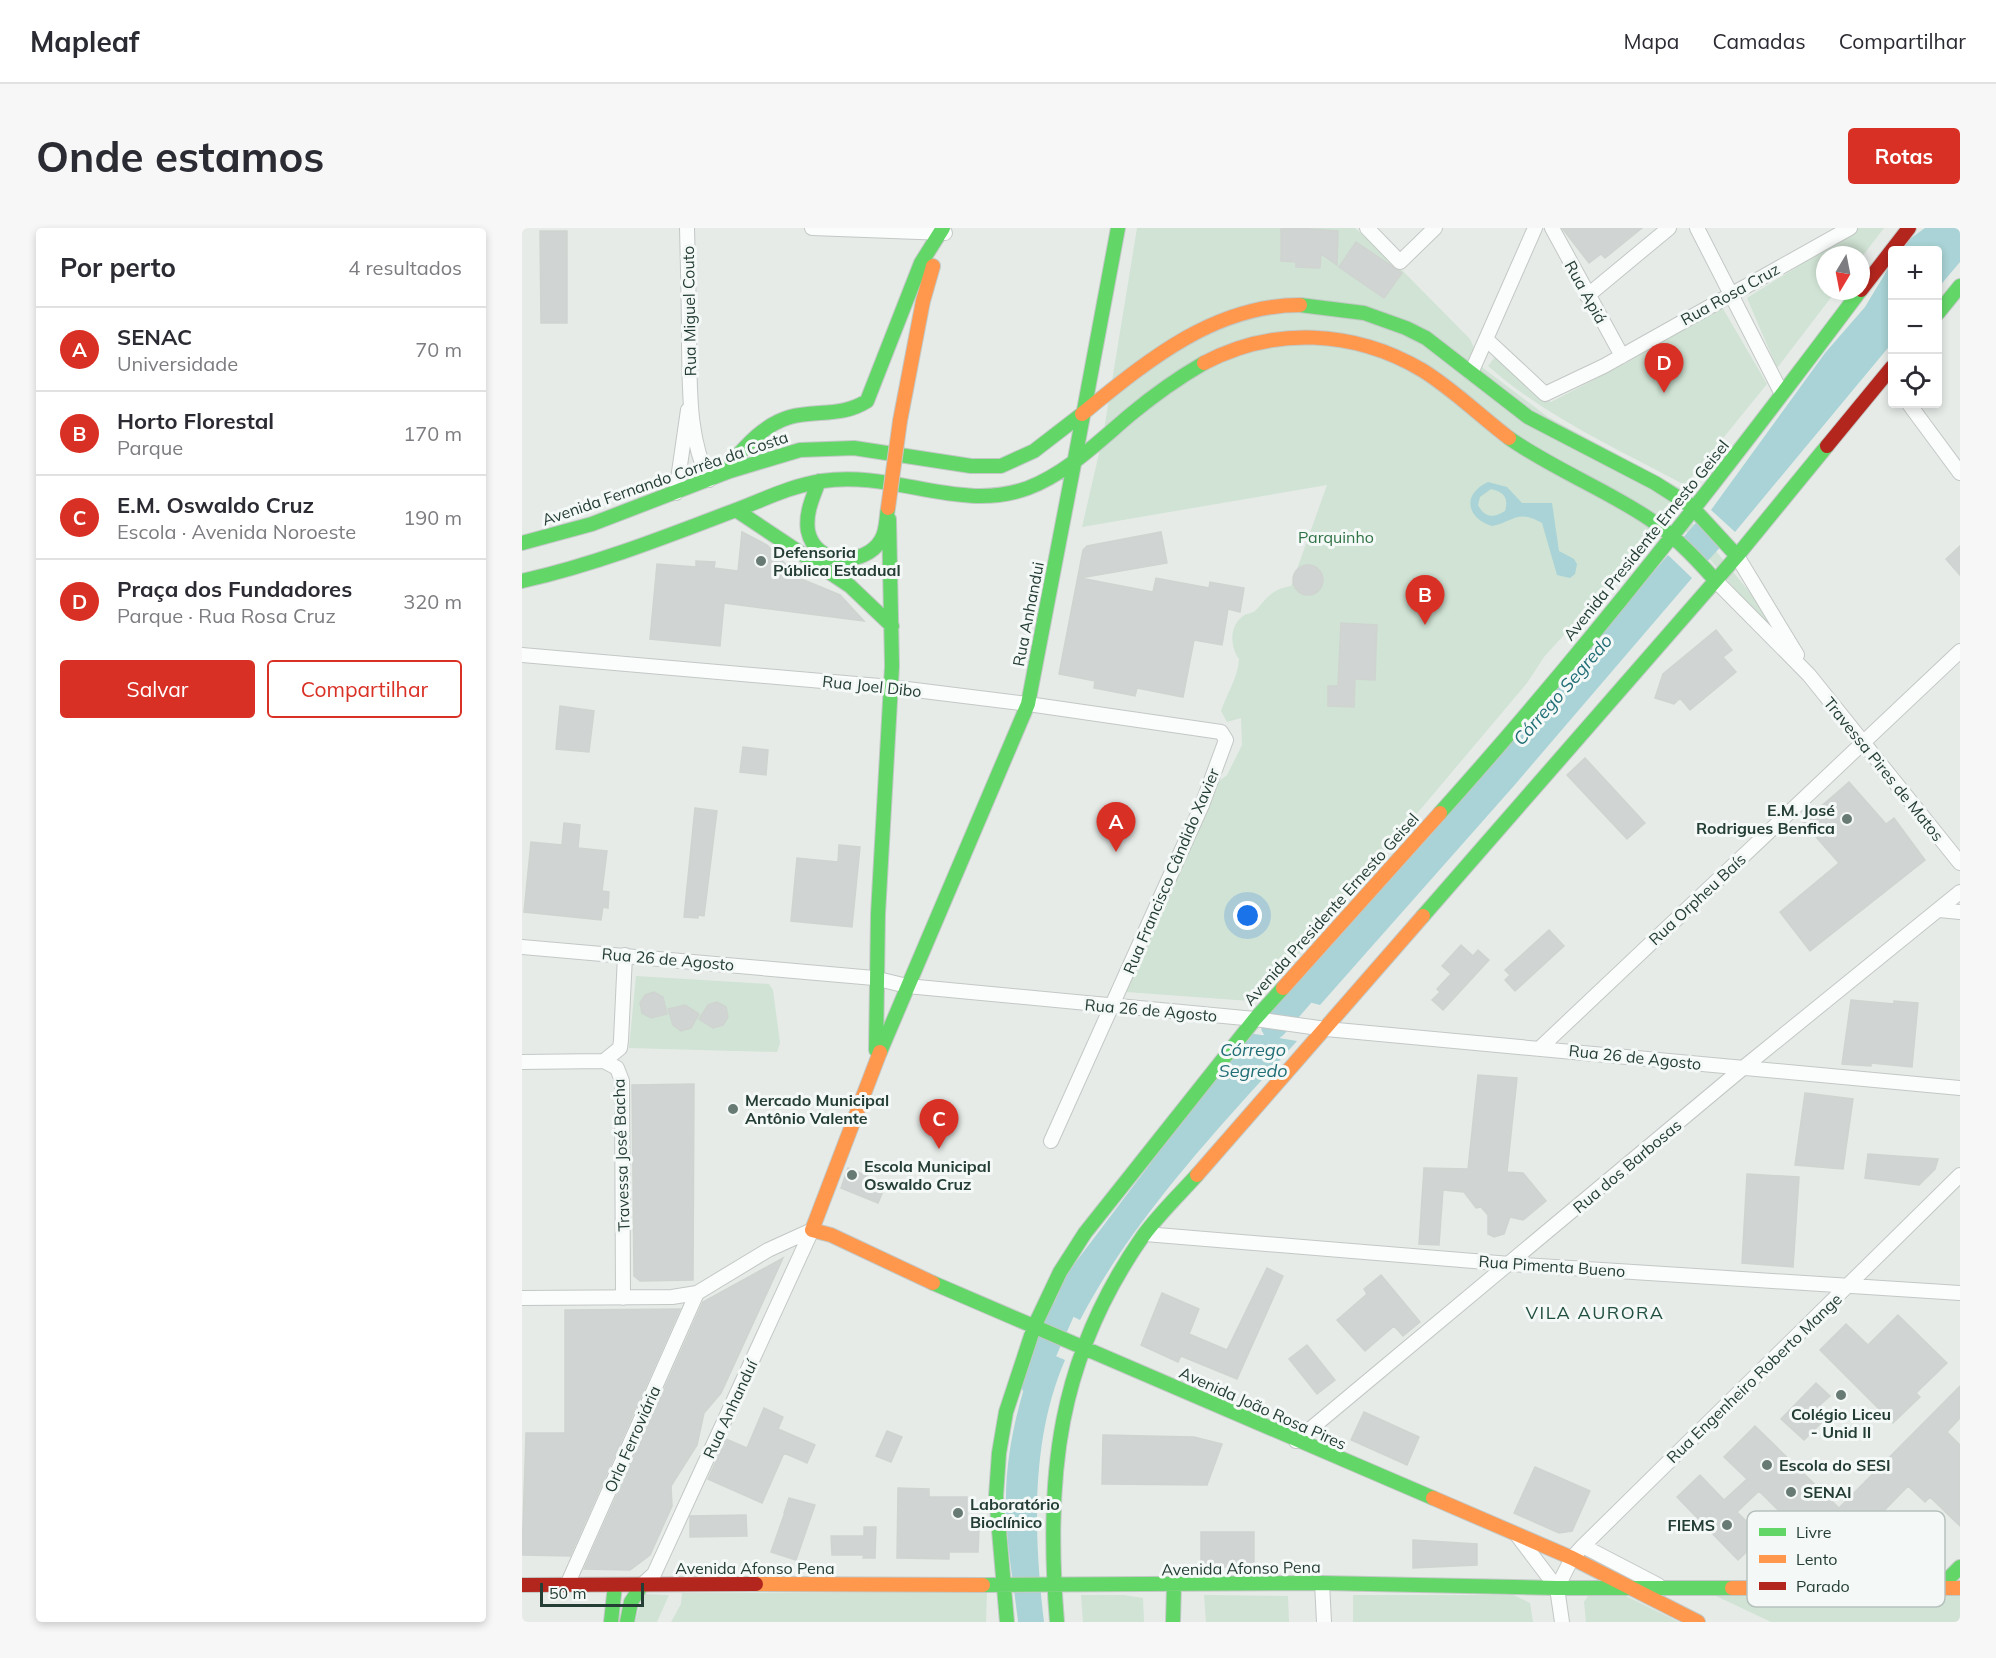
<!DOCTYPE html>
<html lang="pt">
<meta charset="utf-8">
<style>
body{margin:0;font-family:Mulish,sans-serif;background:#f7f7f7;color:#2b2b33}
.controls{position:absolute;right:18px;top:18px;display:grid;overflow:hidden;border-radius:6px;box-shadow:0 3px 9px #0003}
.controls button{width:54px;height:54px;display:grid;place-items:center;padding:0;border:0;border-bottom:2px solid #e1e1e2;background:#fff;color:#2b2b33;font:30px sans-serif}
.compass{position:absolute;left:1294px;top:18px;width:54px;height:54px;border-radius:50%;background:#fff;box-shadow:0 3px 9px #0003;rotate:190deg}
.scale{position:absolute;left:18px;bottom:15px;width:104px;box-sizing:border-box;padding-left:6px;border:3px solid #243d35;border-top:0;font-size:16px;line-height:21px;white-space:nowrap;color:#243d35;-webkit-text-stroke:4px #f4f9f7;paint-order:stroke}
.you{position:absolute;left:726px;top:688px;width:21px;height:21px;margin:-15px;border:4px solid #fff;border-radius:50%;background:#1a73e8;box-shadow:0 0 0 9px #1a73e833}
.badge{display:grid;place-items:center;width:39px;height:39px;border-radius:50%;background:#d93025;color:#fff;font-size:20px;font-weight:700}
.pin{position:absolute;translate:-50% -50px;filter:drop-shadow(0 2px 3px #0008)}
.pin::after{content:'';position:absolute;top:32px;width:21px;height:18px;background:inherit;clip-path:polygon(0 0,100% 0,50% 100%)}
.list{margin:0;padding:0;list-style:none}
h2{display:flex;justify-content:space-between;align-items:center;height:78px;margin:0;padding:0 24px;font-size:26px}
h2 small{font-size:20px;font-weight:400;color:#7c7c81}
.list li{display:grid;grid-template-columns:39px 1fr auto;gap:18px;align-items:center;box-sizing:border-box;height:84px;padding:0 24px;border-top:2px solid #e1e1e2}
.list b{display:block;font-size:22px;white-space:nowrap}
.list p{margin:0;font-size:20px;white-space:nowrap;color:#7c7c81}
.list em{font-size:20px;font-style:normal;color:#7c7c81}
.actions{display:flex;gap:12px;padding:18px 24px}
.actions a{flex:1;padding:14px 0;border:2px solid #d93025;border-radius:6px;text-align:center;font-size:21px;color:#d93025}
.actions .main{background:#d93025;color:#fff}
.icon{flex:none;width:33px;height:33px;fill:none;stroke:currentColor;stroke-width:2;stroke-linecap:round;stroke-linejoin:round}
.map{position:relative;flex:none;width:1438px;height:1394px;overflow:hidden;border-radius:6px}
header{display:flex;align-items:center;gap:36px;box-sizing:border-box;height:84px;padding:0 30px;background:#fff;border-bottom:2px solid #e1e1e2}
header strong{font-size:28px}
nav{display:flex;gap:33px;margin-inline-start:auto;font-size:21px}
.intro{display:flex;align-items:center;justify-content:space-between;box-sizing:border-box;height:144px;padding:0 36px}
h1{margin:0;font-size:42px}
.button{padding:15px 27px;border-radius:6px;background:#d93025;color:#fff;font-size:21px;font-weight:700}
main{display:flex;gap:36px;padding:0 36px}
aside{flex:1;background:#fff;border-radius:6px;box-shadow:0 3px 9px #0003}
.map>svg:first-child{display:block}
</style>
<header>
<strong>Mapleaf</strong>
<nav><a>Mapa</a><a>Camadas</a><a>Compartilhar</a></nav>
</header>
<div class="intro"><h1>Onde estamos</h1><a class="button">Rotas</a></div>
<main>
<aside>
<h2>Por perto<small>4 resultados</small></h2>
<ul class="list">
<li><span class="badge">A</span><div><b>SENAC</b><p>Universidade</p></div><em>70 m</em></li>
<li><span class="badge">B</span><div><b>Horto Florestal</b><p>Parque</p></div><em>170 m</em></li>
<li><span class="badge">C</span><div><b>E.M. Oswaldo Cruz</b><p>Escola · Avenida Noroeste</p></div><em>190 m</em></li>
<li><span class="badge">D</span><div><b>Praça dos Fundadores</b><p>Parque · Rua Rosa Cruz</p></div><em>320 m</em></li>
</ul>
<div class="actions"><a class="main">Salvar</a><a>Compartilhar</a></div>
</aside>
<div class="map">
<svg width="1438" height="1394" viewBox="0 0 1438 1394">
<rect width="100%" height="100%" fill="#e6ebe8"/>
<path fill="#d0e3d4" d="M615 0H833L866 28 948 111 961 140 1026 189 1169 266 1022 429 1005 455 774 729H771L728 773 604 764 651 661 649 651 662 620 676 604 695 555 705 547 720 517 719 490 705 494 699 483C705 465 716 450 717 431 708 419 707 398 721 388 725 385 730 386 734 382 745 369 751 361 769 358L805 257 560 299 581 208Z
M1337 0H1362L1339 30V27H1303V63H1314L1255 140 1225 70Z
M1200 79 1245 156 1163 257C1095 221 1024 189 966 138L973 129 1029 174 1106 134Z
M1170 294 1253 395 1247 401 1162 301Z
M114 748 247 756 251 762 258 815 255 824 107 820Z
M465 1364 464 1394H149L159 1376 160 1365Z
M122 1366 147 1367 135 1394H113Z
M1190 1366 1438 1368V1394H1249Z
M559 1367H602L621 1370 622 1394H561Z
M682 1367 766 1368 767 1394H684Z
M831 1367H992L1008 1375 1011 1394H831Z
M1066 1368H1104L1157 1394H1064L1062 1374Z"/>
<path fill="#a9d3d6" fill-rule="evenodd" d="M1403 0H1438V34L1416 60V22H1377L1381 16Z
M1370 34V115L1213 304 1189 282 1303 125 1343 79Z
M966 254 985 259 1000 275H1030L1037 323 1052 331 1055 336 1053 346 1048 350 1035 347 1020 295C995 281 993 293 970 298 944 290 940 266 966 254ZM969 261C982 264 987 270 983 283 971 291 962 289 956 277L958 269Z
M1179 289 1203 314 1182 337 1159 312Z
M1146 327 1170 350 990 560 798 777 768 769 796 730Z
M727 805 775 813C696 901 613 987 558 1092L531 1079 541 1051Z
M515 1120 543 1132C508 1213 512 1308 522 1394H496C492 1356 484 1317 484 1278 483 1223 497 1172 515 1120Z"/>
<g fill="none" stroke-linecap="round" stroke-linejoin="round">
<path stroke="#a9d3d6" stroke-width="4.5" d="M741 811 752 798"/>
<path stroke="#a9d3d6" stroke-width="26" d="M752 798 797 746
M512 1156 520 1128 539 1085"/>
</g>
<path fill="#d0d4d2" stroke="#cfd4d1" stroke-width="1.5" d="M775 0 816 3 815 37 799 26 798 40 774 39V34L759 33V1Z
M1040 0H1120L1083 30 1079 26 1067 35Z
M18 3H45V95H19Z
M834 14 880 45 862 70 817 39Z
M220 304 245 317 277 350 318 367 342 393 202 375 198 418 128 411 135 336 174 339V333L193 334 192 340 216 343Z
M639 304 645 335 558 350 631 364 634 350 687 360 688 354 722 360 718 384 706 381 700 417 672 412 661 469 615 460 613 468 572 460 573 453 537 446 561 322 565 318Z
M1438 318V347L1424 331Z
M771 352a15 15 0 1 1 30 0a15 15 0 1 1-30 0Z
M819 395 855 397 853 452 833 451 832 479 806 478V458H816Z
M1194 402 1210 422 1201 429 1214 444 1168 482 1158 470 1152 476 1133 470 1141 446Z
M38 478 72 483 67 524 34 521Z
M221 519 246 522 244 547 218 544Z
M1063 530 1123 595 1105 611 1045 547Z
M1327 554 1364 596 1372 590 1403 632 1288 723 1258 684 1317 635 1281 594Z
M173 580 195 583 182 688 176 687V690L162 689Z
M42 595 58 597 56 620 85 623 80 663 87 664 86 680 81 679 79 692 2 684 9 614 40 617Z
M317 617 338 619 330 699 269 693 275 630 316 634Z
M1027 702 1042 718 993 763 983 752 988 747 983 742Z
M939 717 951 728 956 722 967 732 921 782 910 772 918 764 915 761 929 746 920 738Z
M132 764 141 769 145 786 129 790 120 785 118 775 123 767Z
M1329 772 1372 776V773L1396 775 1390 839 1349 835V838L1320 836Z
M195 774 204 779 206 789 201 797 191 800 177 791 186 777Z
M163 777 177 786 169 800 159 803 151 797 146 781Z
M956 847 995 850 985 944 1001 945 1024 973 1001 992 988 989 982 1006 972 1009 966 1006V987L959 979 954 980 942 964 921 962 917 1017 897 1016 902 940 946 941Z
M172 856 171 1052 118 1053 112 1048 110 857Z
M1283 865 1331 871 1321 941 1273 937Z
M1346 926 1416 931 1413 941 1397 957 1343 950Z
M326 940 364 956 356 975 319 960Z
M1225 946 1277 949 1271 1039 1220 1035Z
M261 1030 199 1165 182 1185 175 1217 149 1258 150 1278 128 1327 108 1342 62 1341 181 1074Z
M745 1040 761 1048 715 1151 659 1128 656 1134 619 1117 640 1065 677 1081 667 1106 705 1122Z
M859 1047 898 1094 881 1108 872 1098 843 1123 815 1092 845 1066 842 1061Z
M158 1081 48 1328 0 1327 4 1205H43V1082Z
M1376 1087 1425 1135 1394 1165 1398 1169 1371 1195 1298 1122 1324 1096 1346 1117Z
M785 1117 813 1152 795 1166 767 1131Z
M1294 1155 1308 1168 1290 1184 1300 1194 1282 1212 1259 1191Z
M1438 1158V1190L1425 1204 1438 1217V1298L1408 1269 1403 1274 1386 1258 1352 1293 1348 1288 1319 1316 1312 1309 1299 1311 1292 1318 1237 1263 1215 1284 1240 1309 1216 1332 1155 1269 1178 1247 1202 1272 1225 1251 1202 1229 1233 1198 1317 1280Z
M242 1180 261 1189 256 1201 293 1217 285 1235 262 1225 240 1275 186 1251 204 1211 225 1220Z
M842 1184 897 1209 885 1237 829 1212Z
M365 1203 380 1209 369 1234 354 1228Z
M581 1207 672 1209 700 1216 685 1257 580 1256Z
M1013 1239 1068 1263 1050 1303 1037 1305 992 1285Z
M376 1260 407 1261V1269H445V1300L457 1301 456 1324H427V1331L375 1330Z
M267 1270 293 1277 274 1332 249 1324 262 1287H267L262 1285Z
M224 1287 225 1308 168 1309V1288Z
M342 1299H354L353 1330H341L342 1327H310L309 1308H342Z
M679 1304H732V1339H679Z
M891 1312 955 1316V1337L891 1340Z"/>
<g fill="none" stroke-linecap="round" stroke-linejoin="round">
<defs>
<path id="street" d="M165 0C166 39 167 77 167 116 168 161 166 210 187 252
M290 0 423 5
M845 0 878 34 913 0
M1030 0 1100 128
M1175 0 1260 166
M1065 68 1147 0
M964 111 1023 166 1082 138 1328 0
M949 145 1013 0
M1387 176 1438 245
M154 265 166 182
M1215 328 1275 427
M1193 352 1287 447 1438 635
M0 427 369 459 506 476 699 504 704 512 680 577 529 913
M1417 682 1438 684
M0 719 352 750 385 758 733 791 804 801 1438 860
M1018 820 1438 423
M82 833 95 840 100 853 101 1070
M82 833 98 820 99 812 103 727
M0 834 82 833
M623 1006 988 1036 1438 1065
M0 1070 150 1069 175 1065 246 1022 290 1002
M774 1213 1221 840 1438 664
M995 1307 1035 1360 1040 1394
M1061 1318 1136 1357
M800 1355 802 1394
M45 1357 175 1065
M120 1357 132 1346 290 1002
M1035 1360 1050 1330 1061 1318 1438 947"/>
<path id="fast" d="M778 77 842 85 884 100 904 110 1006 189 1133 255 1169 278 1215 328
M1416 85 1438 58
M987 210C1031 241 1081 260 1126 290 1152 307 1173 329 1193 352
M552 236 596 0
M200 245C219 224 239 197 268 189 295 182 320 189 345 173L399 35 421 0
M297 253C291 269 283 285 286 303 293 338 343 339 359 312 365 303 364 290 366 280
M214 282 328 358 370 398
M0 315 70 296 208 243 278 222 332 220 449 238H479L512 223 560 186
M0 353C71 337 138 311 206 285 237 274 267 258 300 253 372 242 437 285 506 260 545 245 576 214 608 187 632 167 656 150 682 135
M918 585C1067 419 1204 242 1338 63
M901 688 1215 328 1305 218
M354 822 356 686 370 438 367 291
M358 824 506 476 552 236
M411 1055 911 1270
M461 1357 800 1355 1035 1360H1210
M1417 1360 1438 1339
M89 1394 93 1357
M105 1394 109 1374 120 1357
M485 1394 474 1268 477 1225 484 1184 512 1099 538 1044 563 1005 733 791 761 760
M535 1394C523 1249 535 1131 621 1008 637 986 657 967 675 947
M651 1394 652 1357"/>
<path id="slow" d="M682 135C752 98 832 102 900 142 931 161 958 188 987 210
M560 186C624 134 691 77 778 77
M378 193 401 73 411 38
M761 760 918 585
M358 824 290 1002 309 1007 411 1055
M675 947 901 688
M911 1270 1050 1330 1176 1394
M234 1356 461 1357
M1210 1360H1438"/>
<path id="jam" d="M1339 62 1387 0
M1305 218 1370 139
M0 1357 234 1356"/>
</defs>
<use href="#street" stroke="#c3c8c5" stroke-width="16"/>
<use href="#fast" stroke="#c2c8c5" stroke-width="16"/>
<use href="#slow" stroke="#c2c8c5" stroke-width="16"/>
<use href="#jam" stroke="#c2c8c5" stroke-width="16"/>
<use href="#street" stroke="#fbfcfc" stroke-width="14"/>
<use href="#fast" stroke="#63d668" stroke-width="14"/>
<use href="#slow" stroke="#ff974d" stroke-width="14"/>
<use href="#jam" stroke="#b3261e" stroke-width="14"/>
<defs>
<path id="slow-bridge" d="M366 280 378 193"/>
</defs>
<use href="#slow-bridge" stroke="#c2cac7" stroke-width="16" stroke-linecap="butt"/>
<use href="#slow-bridge" stroke="#ff974d" stroke-width="14"/>
</g>
<g fill="#687a74" stroke="#f4f9f7" stroke-width="2">
<circle cx="239" cy="333" r="6"/>
<circle cx="1325" cy="591" r="6"/>
<circle cx="211" cy="881" r="6"/>
<circle cx="330" cy="947" r="6"/>
<circle cx="1319" cy="1167" r="6"/>
<circle cx="1245" cy="1237" r="6"/>
<circle cx="1269" cy="1264" r="6"/>
<circle cx="436" cy="1285" r="6"/>
<circle cx="1205" cy="1297" r="6"/>
</g>
<g text-anchor="middle" stroke-width="6" stroke-linejoin="round" paint-order="stroke">
<g font-size="16" fill="#243d35" stroke="#f4f9f7">
<text transform="translate(1064 64) rotate(61)" y="6">Rua Apiá</text>
<text transform="translate(1208 66) rotate(-29)" y="6">Rua Rosa Cruz</text>
<text transform="translate(167 83) rotate(-91)" y="6">Rua Miguel Couto</text>
<text transform="translate(143 250) rotate(-19)" y="6">Avenida Fernando Corrêa da Costa</text>
<text transform="translate(1124 312) rotate(-51)" y="6">Avenida Presidente Ernesto Geisel</text>
<text transform="translate(506 386) rotate(-79)" y="6">Rua Anhandui</text>
<text transform="translate(350 458) rotate(6)" y="6">Rua Joel Dibo</text>
<text transform="translate(1362 541) rotate(51)" y="6">Travessa Pires de Matos</text>
<text transform="translate(649 643) rotate(-67)" y="6">Rua Francisco Cândido Xavier</text>
<text transform="translate(1175 671) rotate(-43)" y="6">Rua Orpheu Baís</text>
<text transform="translate(809 681) rotate(-48)" y="6">Avenida Presidente Ernesto Geisel</text>
<text transform="translate(146 731) rotate(5)" y="6">Rua 26 de Agosto</text>
<text transform="translate(629 782) rotate(5)" y="6">Rua 26 de Agosto</text>
<text transform="translate(1113 829) rotate(6)" y="6">Rua 26 de Agosto</text>
<text transform="translate(99 927) rotate(-92)" y="6">Travessa José Bacha</text>
<text transform="translate(1105 938) rotate(-40)" y="6">Rua dos Barbosas</text>
<text transform="translate(1030 1038) rotate(4)" y="6">Rua Pimenta Bueno</text>
<text transform="translate(1232 1150) rotate(-44)" y="6">Rua Engenheiro Roberto Mange</text>
<text transform="translate(741 1180) rotate(24)" y="6">Avenida João Rosa Pires</text>
<text transform="translate(208 1181) rotate(-65)" y="6">Rua Anhanduí</text>
<text transform="translate(110 1211) rotate(-66)" y="6">Orla Ferroviária</text>
<text x="233" y="1346">Avenida Afonso Pena</text>
<text transform="translate(719 1340) rotate(-1)" y="6">Avenida Afonso Pena</text>
</g>
<g font-size="16" fill="#317246" stroke="#f4f9f7">
<text x="814" y="315">Parquinho</text>
</g>
<g font-size="16" font-weight="bold" fill="#243d35" stroke="#f4f9f7" text-anchor="start">
<text x="251" y="330">Defensoria<tspan x="251" dy="18">Pública Estadual</tspan></text>
<text x="1313" y="588" text-anchor="end">E.M. José<tspan x="1313" dy="18">Rodrigues Benfica</tspan></text>
<text x="223" y="878">Mercado Municipal<tspan x="223" dy="18">Antônio Valente</tspan></text>
<text x="342" y="944">Escola Municipal<tspan x="342" dy="18">Oswaldo Cruz</tspan></text>
<text x="1319" y="1192" text-anchor="middle">Colégio Liceu<tspan x="1319" dy="18">- Unid II</tspan></text>
<text x="1257" y="1243">Escola do SESI</text>
<text x="1281" y="1270">SENAI</text>
<text x="448" y="1282">Laboratório<tspan x="448" dy="18">Bioclínico</tspan></text>
<text x="1193" y="1303" text-anchor="end">FIEMS</text>
</g>
<g font-size="18" font-style="italic" fill="#216e76" stroke="#f4f9f7">
<text transform="translate(1041 462) rotate(-49)" y="6">Córrego Segredo</text>
<text x="731" y="828">Córrego<tspan x="731" dy="21">Segredo</tspan></text>
</g>
<g font-size="18" letter-spacing="1.5" fill="#214f40" stroke="#f4f9f7">
<text x="1073" y="1091">VILA AURORA</text>
</g>
</g>
<rect x="1225" y="1283" width="198" height="96" rx="9" fill="#f4f9f7" stroke="#b6c1bd" stroke-width="1.5"/>
<rect x="1237" y="1300" width="27" height="8" fill="#63d668"/>
<rect x="1237" y="1327" width="27" height="8" fill="#ff974d"/>
<rect x="1237" y="1354" width="27" height="8" fill="#b3261e"/>
<g font-size="16" fill="#243d35">
<text x="1274" y="1310">Livre</text>
<text x="1274" y="1337">Lento</text>
<text x="1274" y="1364">Parado</text>
</g>
</svg>
<div class="controls">
<button>+</button>
<button>−</button>
<button><svg class="icon" aria-label="locate" viewBox="0 0 24 24"><circle cx="12" cy="12" r="6"/><path d="M12 2v4M12 18v4M2 12h4M18 12h4"/></svg></button>
</div>
<svg class="compass" viewBox="-18 -18 36 36"><path d="M0-13l5 13h-10z" fill="#e53935"/><path d="M0 13l5-13h-10z" fill="#7c7c81"/></svg>
<div class="scale">50 m</div>
<div class="you"></div>
<div class="pin badge" style="left:594px;top:624px">A</div>
<div class="pin badge" style="left:903px;top:397px">B</div>
<div class="pin badge" style="left:417px;top:921px">C</div>
<div class="pin badge" style="left:1142px;top:165px">D</div>
</div>
</main>
